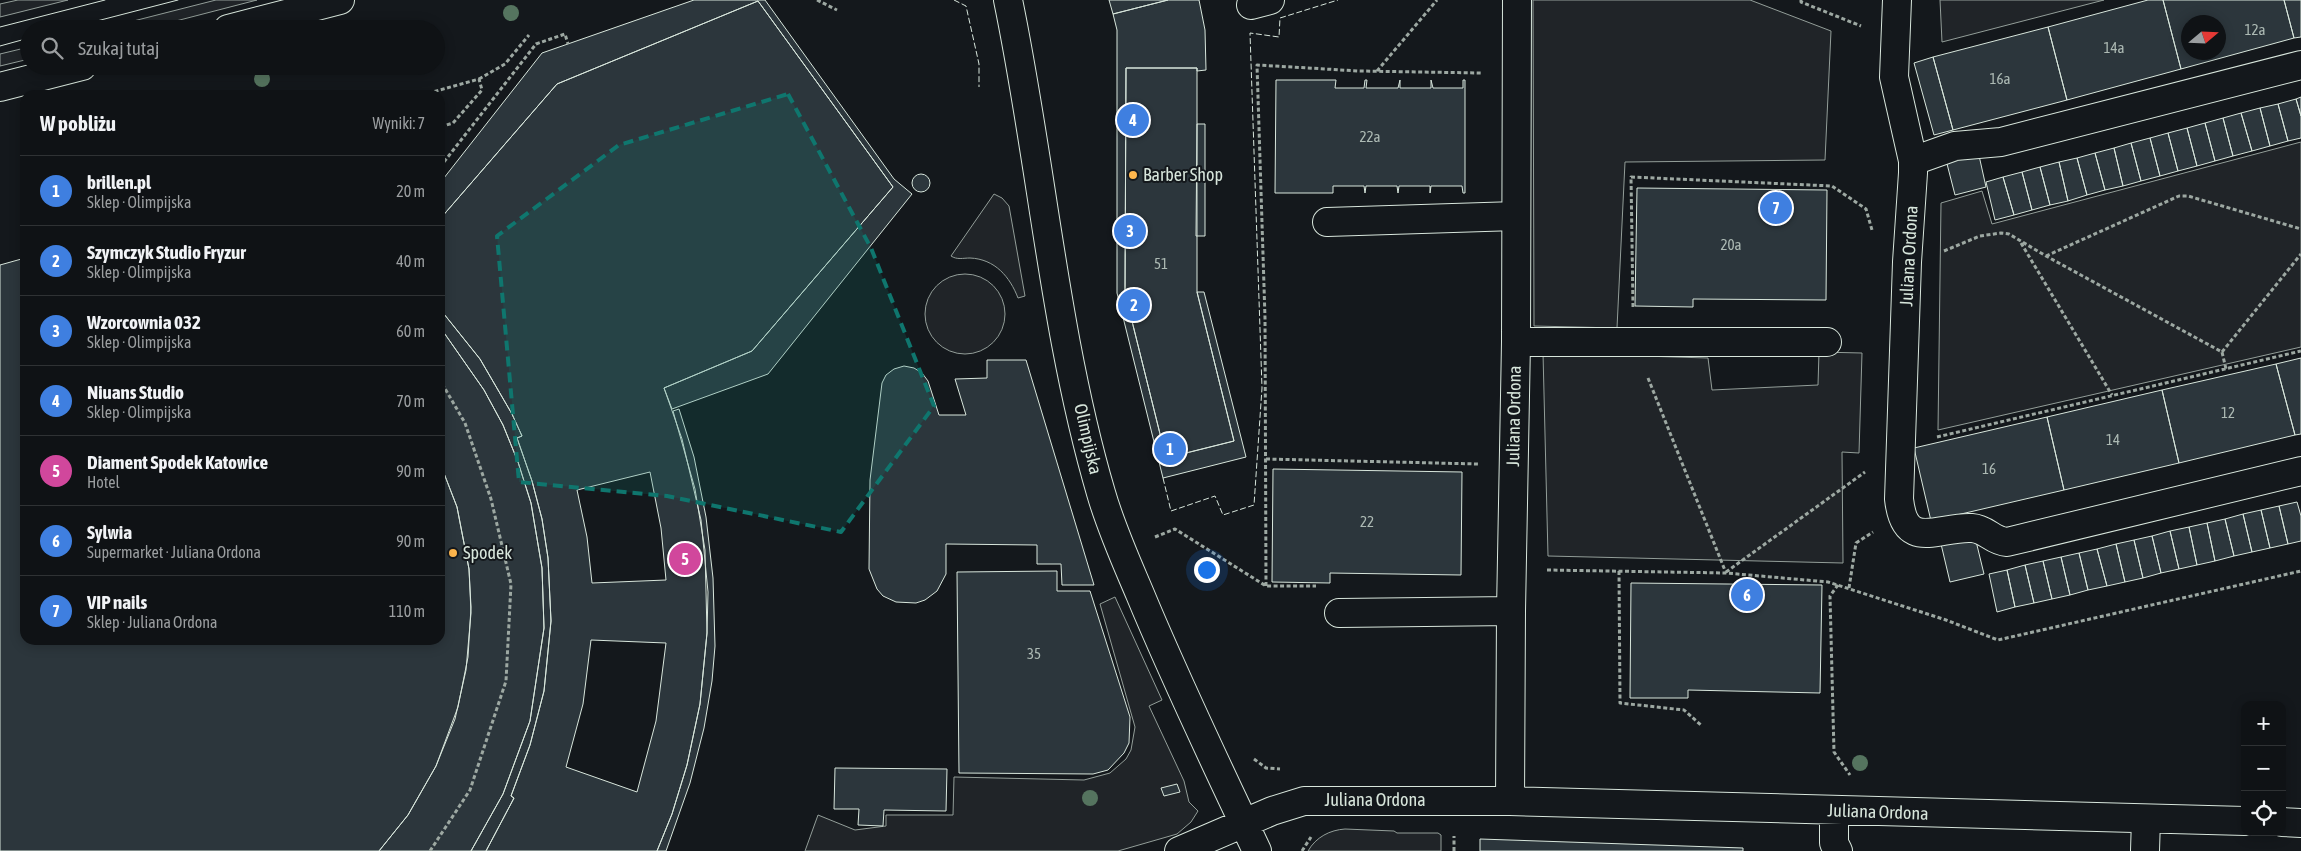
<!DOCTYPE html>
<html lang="pl">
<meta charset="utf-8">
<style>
body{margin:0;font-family:"Asap Condensed",sans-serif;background:#1d2022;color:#f1f3f6}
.controls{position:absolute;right:15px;bottom:15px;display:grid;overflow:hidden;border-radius:10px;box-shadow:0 2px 12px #0003}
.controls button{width:45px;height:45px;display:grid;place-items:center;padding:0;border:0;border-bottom:1px solid #2f3234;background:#0f1215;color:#f1f3f6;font:25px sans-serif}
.compass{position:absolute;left:2181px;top:15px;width:45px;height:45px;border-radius:50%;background:#0f1215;box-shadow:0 2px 12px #0003;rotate:71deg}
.you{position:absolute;left:1206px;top:569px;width:18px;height:18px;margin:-12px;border:4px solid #fff;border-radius:50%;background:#1a73e8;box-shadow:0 0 0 8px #1a73e833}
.badge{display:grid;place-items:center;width:32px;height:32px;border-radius:50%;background:#db2777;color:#fff;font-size:16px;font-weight:700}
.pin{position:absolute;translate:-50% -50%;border:2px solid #fff;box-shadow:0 1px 5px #0006}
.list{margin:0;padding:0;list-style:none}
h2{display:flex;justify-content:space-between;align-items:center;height:65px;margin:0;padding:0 20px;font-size:21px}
h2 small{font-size:16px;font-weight:400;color:#9b9ea0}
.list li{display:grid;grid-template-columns:32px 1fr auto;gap:15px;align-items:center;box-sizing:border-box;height:70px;padding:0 20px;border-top:1px solid #2f3234}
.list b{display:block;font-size:19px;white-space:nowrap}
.list p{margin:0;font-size:16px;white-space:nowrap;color:#9b9ea0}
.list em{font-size:16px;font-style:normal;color:#9b9ea0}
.icon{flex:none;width:28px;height:28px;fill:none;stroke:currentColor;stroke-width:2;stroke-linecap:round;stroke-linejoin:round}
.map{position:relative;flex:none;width:2301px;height:851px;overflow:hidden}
.search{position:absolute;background:#0f1215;box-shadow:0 2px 12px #0003;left:20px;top:20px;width:425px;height:55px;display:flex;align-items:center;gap:12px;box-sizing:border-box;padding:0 18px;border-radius:28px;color:#9b9ea0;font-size:19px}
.panel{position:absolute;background:#0f1215;box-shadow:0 2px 12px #0003;left:20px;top:90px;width:425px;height:555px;border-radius:15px}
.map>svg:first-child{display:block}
</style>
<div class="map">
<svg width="2301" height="851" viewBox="0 0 2301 851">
<rect width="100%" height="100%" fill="#14181c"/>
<path fill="#202428" stroke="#939e99" d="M18 0H68L0 17V4Z
M216 0H257L145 29H102Z
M1533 0H1750L1831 31 1825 160 1625 162 1617 328 1534 326Z
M1940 0H2104L1942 42Z
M29 47V59L0 66V54Z
M2301 142V347L1938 430 1941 203 1982 191 1992 224Z
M994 194 1002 198 1009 206 1025 296 1018 298C1010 277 995 259 970 258 963 258 957 260 951 256Z
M925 314a40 40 0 1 1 80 0a40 40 0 1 1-80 0Z
M1819 352 1862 353 1859 453 1842 452 1843 563 1548 556 1543 353 1708 358 1712 390 1818 385Z
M1115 597 1162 700 1149 706 1184 781 1189 802 1198 811 1191 822 1177 834 1118 851H805L818 815 855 830 886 826V815H953L954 777 1084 780 1110 773 1126 759 1131 750 1135 727 1100 604Z
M1345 829 1394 831 1397 833H1438L1441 835V851H1308C1316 837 1330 830 1345 829Z"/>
<path fill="#2c363c" stroke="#d8e6dc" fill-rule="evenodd" d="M694 0H765L894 179 912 194 768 374 672 409 664 388 752 351 893 187 758 1 557 84 440 219V183L542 53Z
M1109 0H1168L1113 14Z
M1168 0H1199L1205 30 1206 70 1197 71V68H1126L1125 293 1166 458 1234 441 1197 292H1204L1246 457 1163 478 1117 293V30L1113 14Z
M2148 0H2163L2181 69 2067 100 2048 27Z
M2163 0H2284L2294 38 2181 69ZM2188 22H2218V52H2188Z
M2284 0H2301V37L2294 38Z
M758 1 893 187 752 351 664 388 682 439 701 520 708 592 707 633 700 704 687 765 672 814 657 851H486L514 798 511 796 530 745 544 691 551 621 548 558 542 519 532 481 517 438 522 436 512 414 480 359 440 309V219L557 84ZM650 472 661 528 666 580 592 583 587 537 577 490ZM591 640 666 643 656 721 637 792 566 767 583 704Z
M2048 27 2067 100 1953 130 1933 57Z
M1933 57 1953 130 1934 135 1914 63Z
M1126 68H1197V292L1234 441 1166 458 1125 293Z
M1276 80H1336L1335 88H1364L1365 80H1367L1366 88H1398L1400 80V88H1431V80L1433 88H1463V80H1465V193H1463L1462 186H1431L1430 193V186H1399L1398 193 1397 186H1366L1365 193 1364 186H1333V193H1275Z
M2301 97V116L2296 99Z
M2296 99 2301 116V138L2288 141 2278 104Z
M2278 104 2288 141 2270 146 2260 108Z
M2260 108 2270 146 2252 151 2241 113Z
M2241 113 2252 151 2233 156 2223 118Z
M2223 118 2233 156 2215 161 2205 123Z
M2205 123 2215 161 2197 166 2187 128Z
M1197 124H1205V236H1196Z
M2187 128 2197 166 2178 171 2168 133Z
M2168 133 2178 171 2160 176 2150 138Z
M2150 138 2160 176 2141 181 2131 143Z
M2131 143 2141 181 2123 186 2114 148Z
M2114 148 2123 186 2105 190 2095 153Z
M1978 151 1986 187 1955 195 1946 160Z
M2095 153 2105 190 2087 195 2077 158Z
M2077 158 2087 195 2068 201 2059 162Z
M2059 162 2068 201 2050 205 2040 167Z
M2040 167 2050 205 2032 210 2022 172Z
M2022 172 2032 210 2014 215 2003 177Z
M912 183a9 9 0 1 1 18 0a9 9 0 1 1-18 0Z
M2003 177 2014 215 1995 220 1986 182Z
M1637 188 1827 190 1826 300 1693 299V307L1635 306Z
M25 258V640H440V463L457 507 469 569 471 613 466 670 455 719 436 766 408 815 379 851H0V265Z
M440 309 480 359 512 414 522 436 517 438 532 481 542 519 548 558 551 621 544 691 530 745 511 796 514 798 486 851H471L503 794 530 721 544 628 542 568 531 503 518 462 503 425 484 390 440 327Z
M440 327 484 390 503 425 518 462 531 503 542 568 544 628 530 721 503 794 471 851H379L408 815 436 766 458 707 468 657 471 607 469 569 457 507 440 463Z
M2301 358V434L2295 435 2276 364Z
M987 360H1026L1094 585H1062L1061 564H1037V545L946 544V574L937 591 925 600 916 603 896 602 883 596 877 589 869 569 870 480 882 383 886 375 894 369 904 366 914 368 922 373 928 381 939 415H966L955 379 987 378Z
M2276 364 2295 435 2179 463 2162 390Z
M2162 390 2179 463 2064 490 2047 417Z
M679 409 694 457 706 517 713 578 715 646 712 681 704 728 690 783 666 851H657L672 814 687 765 700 704 707 633 705 550 695 489 673 411Z
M2047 417 2064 490 1931 521 1914 448Z
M1273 469 1462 472 1461 575 1330 573V583L1272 582Z
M2297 502 2301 516V541L2288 544 2279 506Z
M2279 506 2288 544 2270 548 2261 510Z
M2261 510 2270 548 2252 552 2243 514Z
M2243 514 2252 552 2234 556 2225 519Z
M2225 519 2234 556 2215 561 2207 523Z
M2207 523 2215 561 2197 565 2189 527Z
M2189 527 2197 565 2179 569 2170 531Z
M2170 531 2179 569 2161 573 2152 536Z
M2152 536 2161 573 2143 578 2134 540Z
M1975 537 1984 574 1950 582 1941 544Z
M2134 540 2143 578 2125 582 2116 544Z
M2116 544 2125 582 2107 586 2097 549Z
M2097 549 2107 586 2088 590 2079 553Z
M2079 553 2088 590 2070 595 2061 557Z
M2061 557 2070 595 2052 599 2043 561Z
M2043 561 2052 599 2034 603 2025 565Z
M2025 565 2034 603 2015 607 2007 570Z
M2007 570 2015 607 1997 612 1989 574Z
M1057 571V591H1090L1130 717 1129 743 1124 753 1108 770 1093 774 959 773 957 572Z
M1631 583 1822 585 1820 693 1688 690V698H1630Z
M835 768 947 769 946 811 884 810 883 826 858 825 859 809H834Z
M1177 784 1180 792 1164 796 1161 788Z
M1480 839 1743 848V851H1480Z"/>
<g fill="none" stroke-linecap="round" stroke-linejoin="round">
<defs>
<path id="minor" d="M1008 0C1042 164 1054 333 1101 493 1111 528 1126 561 1140 594 1176 681 1217 766 1257 851
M1897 0 1894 77 1913 161V173L1907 262 1899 499C1905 553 1938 526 1972 528 1987 529 1992 541 2007 542L2301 471
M1251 5 1270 0
M1913 161 1955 146 2001 142 2301 65
M1327 222 1516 216
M1516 342H1827
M1339 613 1511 611
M1510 801 1511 611 1516 342 1517 0
M1834 810V843L1838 851
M2282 822 2301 823
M1179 851 1272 811 1304 801H1510L2245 821
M2145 851 2146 819"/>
<path id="major" d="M228 29 340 0
M0 87 82 66"/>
</defs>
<use href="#minor" stroke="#d8e6dc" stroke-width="30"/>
<use href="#major" stroke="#d8e6dc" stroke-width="30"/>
<path stroke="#9da8a2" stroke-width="3" stroke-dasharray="4 2.5" stroke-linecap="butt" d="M817 0 837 10
M1801 0V2L1861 26
M1377 71 1437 0
M479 79 505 64 529 35
M422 95 479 79 482 90 453 123 440 127
M440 167 536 44 565 34 568 44
M2021 243 2112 395
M1944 251 1980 236 2001 233 2009 234 2046 256 2222 352 2226 369
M2046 256 2179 196H2188L2301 229
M1633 307 1631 177 1832 186 1866 209 1872 230
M2222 352 2301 254
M1648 378 1726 573
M1937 437 2301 351
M1266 459 1478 464
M1155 537 1175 529 1266 586H1316
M1547 570 1726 573 1828 582 1946 620 1998 640 2301 571
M1619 571 1620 703 1684 710 1702 726
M1726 572 1865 472
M1838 585 1830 596 1834 752 1850 775
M1266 586 1265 318 1257 65 1359 71 1481 73
M1849 588 1856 543 1873 532
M1254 759 1266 768 1280 769
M430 851 470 790 506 681 511 584 491 499 465 423 440 380
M1302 851 1311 837
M1454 851V836"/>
<use href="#minor" stroke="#14181c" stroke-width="28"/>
<use href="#major" stroke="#14181c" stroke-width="28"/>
<path stroke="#d8e6dc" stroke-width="1" d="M0 27 105 0
M66 29 178 0
M0 46 29 38"/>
<path stroke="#d8e6dc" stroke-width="1" stroke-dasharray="6 2.5" stroke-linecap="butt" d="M954 0 966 6 979 64V87
M1163 478 1171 511 1215 496 1223 515 1254 505 1262 388 1250 33 1279 37 1280 18 1338 0"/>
</g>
<g fill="#55745f">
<circle cx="511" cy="13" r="8"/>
<circle cx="262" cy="79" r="8"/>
<circle cx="1860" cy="763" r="8"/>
<circle cx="1090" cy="798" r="8"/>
</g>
<path fill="#0f766e" fill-opacity="0.2" stroke="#0f766e" stroke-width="4" stroke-dasharray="10 6" stroke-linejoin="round" d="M788 94 871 248 934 406 841 532 667 496 519 482 497 236 619 145Z"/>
<g fill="#ffb74d" stroke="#14181c" stroke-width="2">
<circle cx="1133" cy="175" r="5"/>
<circle cx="453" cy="553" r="5"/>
</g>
<g text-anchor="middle" stroke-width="4" stroke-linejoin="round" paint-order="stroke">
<g font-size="15" fill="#adbab4">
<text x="2255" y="35">12a</text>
<text x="2114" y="53">14a</text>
<text x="2000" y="84">16a</text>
<text x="1370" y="142">22a</text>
<text x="1731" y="250">20a</text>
<text x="1161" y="269">51</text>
<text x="2228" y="418">12</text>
<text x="2113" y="445">14</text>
<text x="1989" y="474">16</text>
<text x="1367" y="527">22</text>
<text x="1034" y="659">35</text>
</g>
<g font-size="18" fill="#d8e6dc" stroke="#14181c" text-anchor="start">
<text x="1143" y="181">Barber Shop</text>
<text x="463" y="559">Spodek</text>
</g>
<g font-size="18" fill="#d8e6dc" stroke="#14181c">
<text transform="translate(1909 256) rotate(-87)" y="6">Juliana Ordona</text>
<text transform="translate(1514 416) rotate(-89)" y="6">Juliana Ordona</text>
<text transform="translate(1088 439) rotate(77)" y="6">Olimpijska</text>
<text x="1375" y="806">Juliana Ordona</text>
<text transform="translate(1878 812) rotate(2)" y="6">Juliana Ordona</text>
</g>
</g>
</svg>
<div class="controls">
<button>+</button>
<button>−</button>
<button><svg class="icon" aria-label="locate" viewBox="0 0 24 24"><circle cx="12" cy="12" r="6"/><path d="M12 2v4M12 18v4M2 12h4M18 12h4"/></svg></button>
</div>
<svg class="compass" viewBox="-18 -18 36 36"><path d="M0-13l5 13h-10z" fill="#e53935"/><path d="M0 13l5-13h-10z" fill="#9b9ea0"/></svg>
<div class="you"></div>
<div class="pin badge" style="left:1170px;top:449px;background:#3f7fe0">1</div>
<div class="pin badge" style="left:1134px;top:305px;background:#3f7fe0">2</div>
<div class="pin badge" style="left:1130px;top:231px;background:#3f7fe0">3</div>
<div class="pin badge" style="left:1133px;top:120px;background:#3f7fe0">4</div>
<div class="pin badge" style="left:685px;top:559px;background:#d1479c">5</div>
<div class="pin badge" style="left:1747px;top:595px;background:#3f7fe0">6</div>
<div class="pin badge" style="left:1776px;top:208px;background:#3f7fe0">7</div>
<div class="search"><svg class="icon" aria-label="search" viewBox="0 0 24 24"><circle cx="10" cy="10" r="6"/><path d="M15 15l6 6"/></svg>Szukaj tutaj</div>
<section class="panel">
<h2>W pobliżu<small>Wyniki: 7</small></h2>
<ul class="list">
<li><span class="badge" style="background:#3f7fe0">1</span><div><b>brillen.pl</b><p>Sklep · Olimpijska</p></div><em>20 m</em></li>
<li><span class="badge" style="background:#3f7fe0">2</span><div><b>Szymczyk Studio Fryzur</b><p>Sklep · Olimpijska</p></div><em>40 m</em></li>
<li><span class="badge" style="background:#3f7fe0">3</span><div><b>Wzorcownia 032</b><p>Sklep · Olimpijska</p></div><em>60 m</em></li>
<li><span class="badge" style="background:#3f7fe0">4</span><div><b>Niuans Studio</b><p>Sklep · Olimpijska</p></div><em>70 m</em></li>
<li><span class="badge" style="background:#d1479c">5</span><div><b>Diament Spodek Katowice</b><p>Hotel</p></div><em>90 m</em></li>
<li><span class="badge" style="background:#3f7fe0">6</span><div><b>Sylwia</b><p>Supermarket · Juliana Ordona</p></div><em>90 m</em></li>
<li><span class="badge" style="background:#3f7fe0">7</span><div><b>VIP nails</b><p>Sklep · Juliana Ordona</p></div><em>110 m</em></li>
</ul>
</section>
</div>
